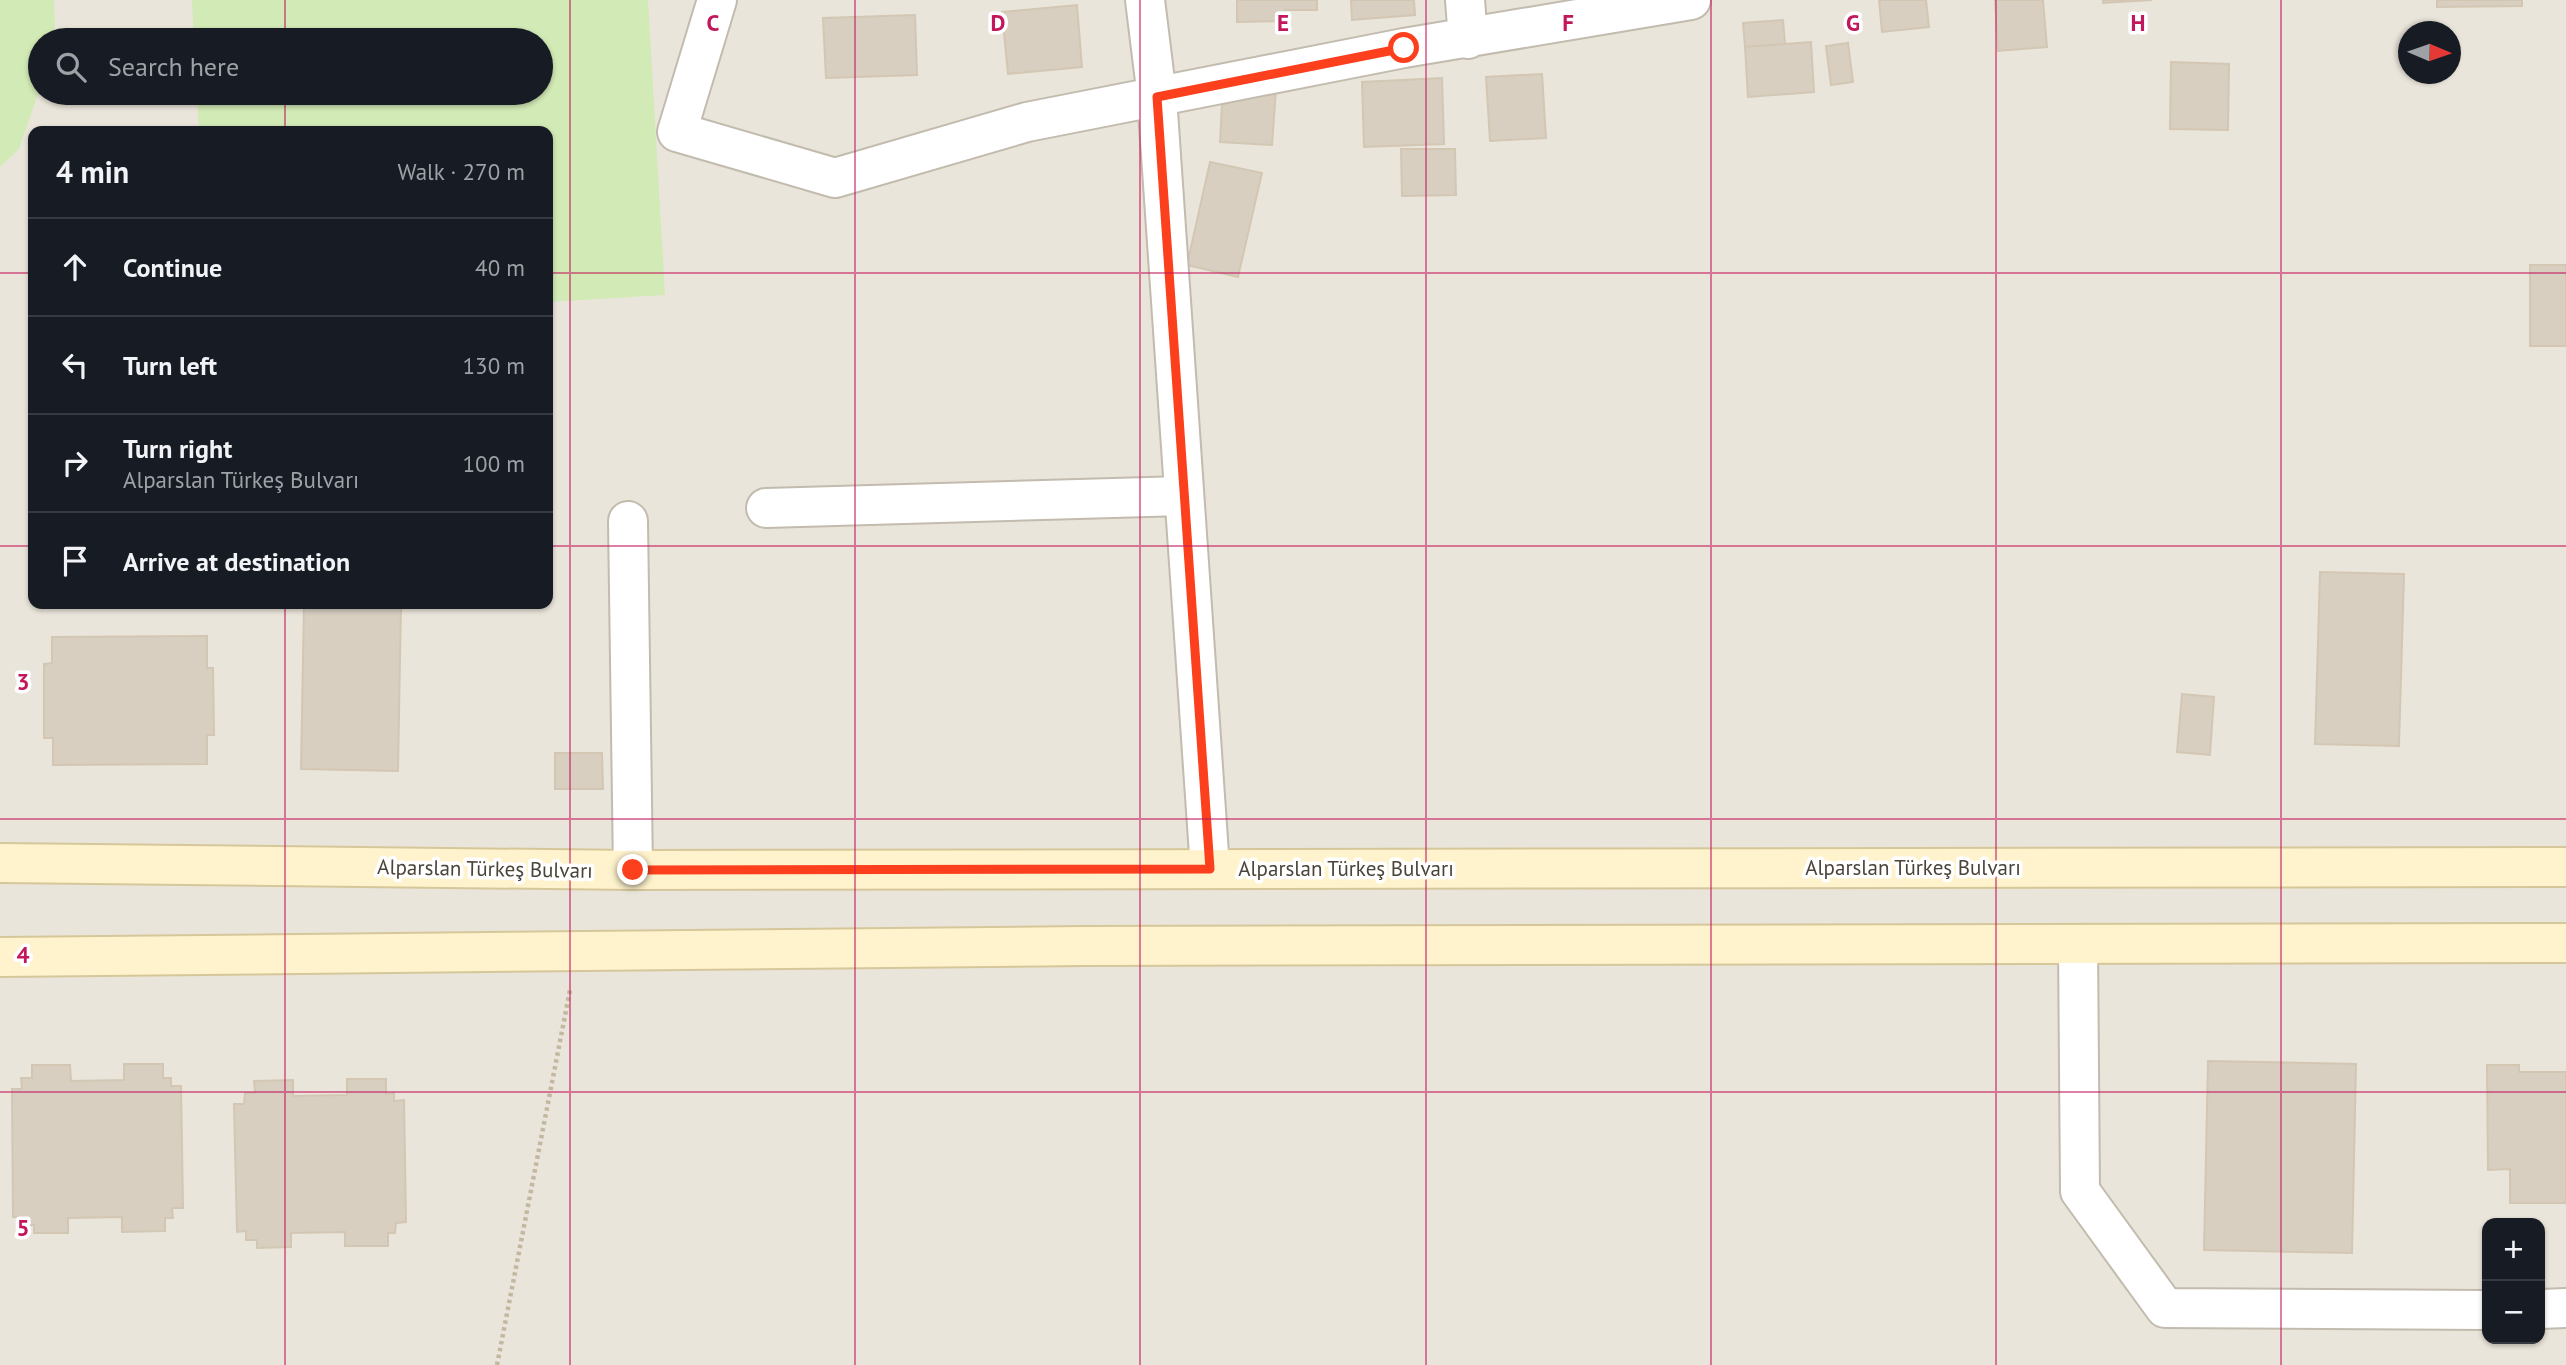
<!DOCTYPE html>
<meta charset="utf-8">
<style>
body{margin:0;font-family:"PT Sans",sans-serif;background:#242831;color:#f1f3f6}
.controls{position:absolute;right:21px;bottom:21px;display:grid;overflow:hidden;border-radius:14px;box-shadow:0 2px 5px #0004}
.controls button{width:63px;height:63px;display:grid;place-items:center;padding:0;border:0;border-bottom:2px solid #363941;background:#171b24;color:#f1f3f6;font:35px sans-serif}
.compass{position:absolute;left:2398px;top:21px;width:63px;height:63px;border-radius:50%;background:#171b24;box-shadow:0 2px 5px #0004;rotate:92deg}
.stop{position:absolute;width:21px;height:21px;margin:-16px;border:5px solid #fc3f1d;border-radius:50%;background:#fff}
.stop.end{background:#fc3f1d;border-color:#fff;box-shadow:0 2px 7px #0008}
.list{margin:0;padding:0;list-style:none}
h2{display:flex;justify-content:space-between;align-items:center;height:91px;margin:0;padding:0 28px;font-size:30px}
h2 small{font-size:23px;font-weight:400;color:#9ea1a6}
.list li{display:grid;grid-template-columns:46px 1fr auto;gap:21px;align-items:center;box-sizing:border-box;height:98px;padding:0 28px;border-top:2px solid #363941}
.list b{display:block;font-size:26px;white-space:nowrap}
.list p{margin:0;font-size:23px;white-space:nowrap;color:#9ea1a6}
.list em{font-size:23px;font-style:normal;color:#9ea1a6}
.icon{flex:none;width:38px;height:38px;fill:none;stroke:currentColor;stroke-width:2;stroke-linecap:round;stroke-linejoin:round}
.map{position:relative;flex:none;width:2566px;height:1365px;overflow:hidden}
.search{position:absolute;background:#171b24;box-shadow:0 2px 5px #0004;left:28px;top:28px;width:525px;height:77px;display:flex;align-items:center;gap:18px;box-sizing:border-box;padding:0 24px;border-radius:38px;color:#9ea1a6;font-size:26px}
.panel{position:absolute;background:#171b24;box-shadow:0 2px 5px #0004;left:28px;top:126px;width:525px;height:483px;border-radius:14px}
.map>svg:first-child{display:block}
</style>
<div class="map">
<svg width="2566" height="1365" viewBox="0 0 2566 1365">
<rect width="100%" height="100%" fill="#f6f3ec"/>
<path fill="#eae5da" fill-rule="evenodd" d="M0 0H2566V1365H0ZM2408 32H2450V74H2408ZM40 40H541V93H40ZM33 131H548V604H33ZM2487 1223H2540V1339H2487Z"/>
<path fill="#d2eab5" d="M0 0H54L55 27 52 40H40V88L19 149 0 167Z
M192 0H648L665 295 548 302V131H199L197 93H541V40H194Z"/>
<path fill="#d8cfc1" stroke="#d3c7b4" stroke-width="2" d="M1237 0H1317V10H1285V21L1237 22Z
M1351 0H1414L1415 15 1352 20Z
M1879 0H1926L1929 27 1882 32Z
M1995 0H2043L2047 47 1998 51Z
M2103 0H2152L2103 3Z
M2437 0H2522V6L2437 7Z
M1077 5 1082 67 1008 74 1002 12Z
M915 15 917 75 826 78 823 18Z
M1783 20 1785 44 1745 47 1743 23Z
M1811 42 1814 92 1748 97 1745 47Z
M1848 43 1853 82 1831 85 1826 46Z
M2171 62 2229 64 2228 130 2170 129Z
M1542 74 1546 138 1490 141 1486 77Z
M1442 78 1444 144 1364 147 1362 82Z
M1223 85 1276 89 1272 145 1220 142Z
M1401 149H1455L1456 195 1402 196Z
M1210 162 1262 173 1238 277 1187 265Z
M2530 265H2566V346H2530Z
M2320 572 2404 574 2399 746 2315 744Z
M304 604H401L398 771 301 769Z
M207 636V668H213L214 735H207V764L53 765V738H44V664L52 663V637Z
M2182 694 2214 697 2210 755 2177 752Z
M555 753H602L603 789H555Z
M2208 1061 2356 1064 2352 1253 2204 1250Z
M124 1064H163V1078H171V1086H181L183 1208H172L173 1218H165V1231L122 1232V1217L68 1218V1233H34V1225H23V1217H13L12 1089H22L21 1078H32V1065H70L71 1081 124 1080Z
M2487 1065H2519V1072H2566V1203H2510V1169L2488 1170Z
M347 1079H386V1094L394 1093V1101L404 1100 406 1222 396 1223 395 1233H388V1246H345V1232L291 1233V1247L257 1248V1240H246V1231L237 1232 234 1104H244L245 1093H255L254 1081 293 1080V1096L347 1095Z"/>
<g fill="none" stroke-linecap="round" stroke-linejoin="round">
<defs>
<path id="minor" d="M717 0 677 132 835 178 1027 122 1404 48 1691 0
M1465 0 1468 39
M766 508 1184 496
M628 521 633 870
M2078 944 2080 1191 2165 1308 2487 1310
M2540 1309 2566 1308"/>
<path id="tertiary" d="M1145 0 1157 97 1210 869"/>
<path id="secondary" d="M0 863 633 870 2566 867
M0 957 1083 946 2566 943"/>
</defs>
<use href="#minor" stroke="#c2bbae" stroke-width="42"/>
<use href="#tertiary" stroke="#c2bbae" stroke-width="42"/>
<use href="#secondary" stroke="#d6c79b" stroke-width="42"/>
<path stroke="#c4b79f" stroke-width="4.5" stroke-dasharray="3.5 3.5" stroke-linecap="butt" d="M497 1365 570 990"/>
<use href="#minor" stroke="#fff" stroke-width="38"/>
<use href="#tertiary" stroke="#fff" stroke-width="38"/>
<use href="#secondary" stroke="#fff3cd" stroke-width="38"/>
</g>
<g fill="none" stroke-linecap="round" stroke-linejoin="round">
<path stroke="#fc3f1d" stroke-width="9" d="M633 870 1210 869 1157 97 1404 48"/>
</g>
<path fill="none" stroke="#c2185b" stroke-width="2" stroke-opacity="0.55" d="M285 0V40M570 0V1365M855 0V1365M1140 0V1365M1426 0V1365M1711 0V1365M1996 0V1365M2281 0V1365M285 93V131M0 273H33M548 273H2566M0 546H33M548 546H2566M285 604V1365M0 819H2566M0 1092H2566"/>
<g text-anchor="middle" stroke-width="7" stroke-linejoin="round" paint-order="stroke">
<g font-size="21" fill="#4b4439" stroke="#fff">
<text x="1913" y="875">Alparslan Türkeş Bulvarı</text>
<text transform="translate(485 869) rotate(1)" y="7">Alparslan Türkeş Bulvarı</text>
<text x="1346" y="876">Alparslan Türkeş Bulvarı</text>
</g>
</g>
<g font-size="23" text-anchor="middle" font-weight="bold" fill="#c2185b" stroke="#fff" stroke-width="7" stroke-linejoin="round" paint-order="stroke">
<text x="713" y="31">C</text>
<text x="998" y="31">D</text>
<text x="1283" y="31">E</text>
<text x="1568" y="31">F</text>
<text x="1853" y="31">G</text>
<text x="2138" y="31">H</text>
<text x="23" y="690">3</text>
<text x="23" y="963">4</text>
<text x="23" y="1236">5</text>
</g>
</svg>
<div class="controls">
<button>+</button>
<button>−</button>
</div>
<svg class="compass" viewBox="-18 -18 36 36"><path d="M0-13l5 13h-10z" fill="#e53935"/><path d="M0 13l5-13h-10z" fill="#9ea1a6"/></svg>
<div class="stop" style="left:1404px;top:48px"></div>
<div class="stop end" style="left:633px;top:870px"></div>
<div class="search"><svg class="icon" aria-label="search" viewBox="0 0 24 24"><circle cx="10" cy="10" r="6"/><path d="M15 15l6 6"/></svg>Search here</div>
<section class="panel">
<h2>4 min<small>Walk · 270 m</small></h2>
<ul class="list">
<li><svg class="icon" aria-label="ahead" viewBox="0 0 24 24"><path d="M12 20V5M6 11l6-6 6 6"/></svg><div><b>Continue</b></div><em>40 m</em></li>
<li><svg class="icon" aria-label="left" viewBox="0 0 24 24"><path d="M17 20v-9H6M10 6l-5 5 5 5"/></svg><div><b>Turn left</b></div><em>130 m</em></li>
<li><svg class="icon" aria-label="right" viewBox="0 0 24 24"><path d="M7 20v-9h11M14 6l5 5-5 5"/></svg><div><b>Turn right</b><p>Alparslan Türkeş Bulvarı</p></div><em>100 m</em></li>
<li><svg class="icon" aria-label="arrive" viewBox="0 0 24 24"><path d="M6 21V4h12l-3 4 3 4H6"/></svg><div><b>Arrive at destination</b></div></li>
</ul>
</section>
</div>
